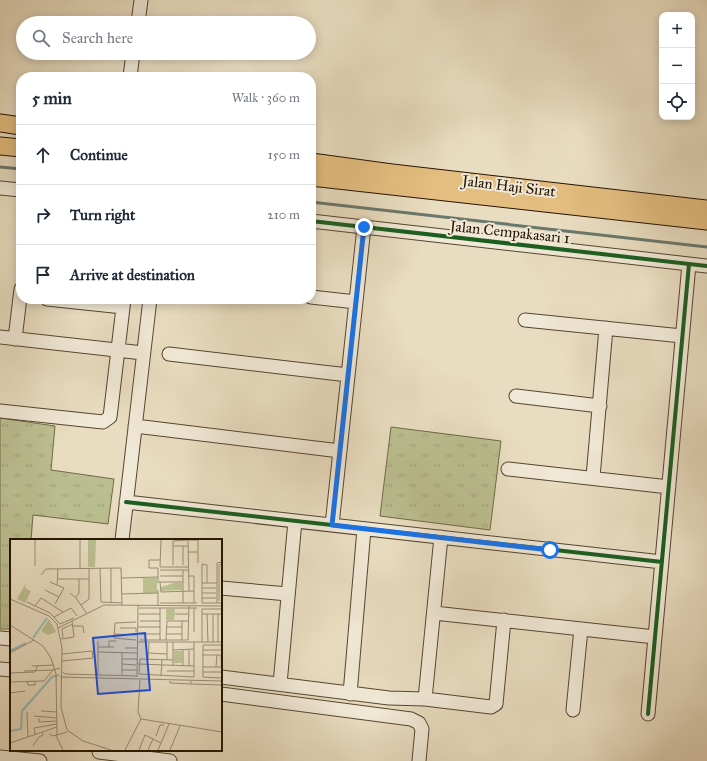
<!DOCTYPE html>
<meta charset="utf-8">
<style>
body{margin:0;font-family:"IM FELL Great Primer",serif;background:#f2f2f3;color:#1f2937}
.controls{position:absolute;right:12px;top:12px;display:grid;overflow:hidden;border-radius:8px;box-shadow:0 2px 10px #0003}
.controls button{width:36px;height:36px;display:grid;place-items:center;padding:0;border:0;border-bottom:1px solid #e0e1e3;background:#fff;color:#1f2937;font:20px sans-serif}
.stop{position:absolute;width:12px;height:12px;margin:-9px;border:3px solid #1a73e8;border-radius:50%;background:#fff}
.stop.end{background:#1a73e8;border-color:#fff;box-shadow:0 1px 4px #0008}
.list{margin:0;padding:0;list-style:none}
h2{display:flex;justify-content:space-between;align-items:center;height:52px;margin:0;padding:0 16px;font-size:17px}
h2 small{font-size:13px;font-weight:400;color:#747a83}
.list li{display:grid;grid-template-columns:26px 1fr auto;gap:12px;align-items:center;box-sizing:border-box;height:60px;padding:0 16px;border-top:1px solid #e0e1e3}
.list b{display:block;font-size:15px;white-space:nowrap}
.list em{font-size:13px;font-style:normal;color:#747a83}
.icon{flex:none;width:22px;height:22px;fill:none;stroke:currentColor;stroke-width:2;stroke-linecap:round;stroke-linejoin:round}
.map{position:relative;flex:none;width:707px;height:761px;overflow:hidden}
.search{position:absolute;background:#fff;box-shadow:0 2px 10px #0003;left:16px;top:16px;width:300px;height:44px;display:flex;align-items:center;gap:10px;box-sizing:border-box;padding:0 14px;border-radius:22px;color:#747a83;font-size:15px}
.panel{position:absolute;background:#fff;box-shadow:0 2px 10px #0003;left:16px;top:72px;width:300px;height:232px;border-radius:16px}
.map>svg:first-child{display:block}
</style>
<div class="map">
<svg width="707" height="761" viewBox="0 0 707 761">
<defs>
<pattern id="park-tufts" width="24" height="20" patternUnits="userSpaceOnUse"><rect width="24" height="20" fill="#bbbf90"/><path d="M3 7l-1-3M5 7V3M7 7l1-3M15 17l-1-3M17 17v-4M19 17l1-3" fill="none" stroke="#a1a37a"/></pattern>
</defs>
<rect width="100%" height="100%" fill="#e9ddc1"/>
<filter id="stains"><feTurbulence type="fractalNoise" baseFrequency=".005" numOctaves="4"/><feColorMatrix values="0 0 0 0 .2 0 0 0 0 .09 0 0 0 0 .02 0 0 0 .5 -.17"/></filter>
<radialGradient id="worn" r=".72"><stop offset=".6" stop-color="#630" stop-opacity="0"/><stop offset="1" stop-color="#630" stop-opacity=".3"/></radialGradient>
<path fill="url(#park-tufts)" stroke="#706948" d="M0 418 55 426 51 470 114 479 108 524 33 515 31 540H11V629H0Z
M391 427 501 441 490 530 380 516Z"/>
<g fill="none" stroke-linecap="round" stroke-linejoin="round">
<path stroke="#69786d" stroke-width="3" d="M0 167 21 169
M311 202 707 247"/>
<defs>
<path id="minor" d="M138 23 141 0
M130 77 133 53
M0 188 21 190
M311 221 707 266
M311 297 356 302
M47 299 123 307
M525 320 682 336
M0 337 143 353
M15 339 21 289
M169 354 348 375
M516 396 600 406
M0 411 103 422 110 417 124 299
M135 426 340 451
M508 469 669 487
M593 477 606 328
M126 502 662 562
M332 525 364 227
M122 540 150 299
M221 588 288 594
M434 613 655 637
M0 638 11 639
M0 669 11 670
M221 677 389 698 425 699 491 707 496 704 504 620
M280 684 295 521
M221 694 411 719 419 723 422 729 419 761
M350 694 364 529
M425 699 441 537
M573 710 581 629
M648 714 689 264
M99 752 170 761
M0 757 40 761"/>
<path id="major" d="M0 123 21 126
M0 146 21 148
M311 162 392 173 707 209
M311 177 707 221"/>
</defs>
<use href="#minor" stroke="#554630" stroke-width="15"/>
<use href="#major" stroke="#241300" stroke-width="19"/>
<use href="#minor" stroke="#f1e9d7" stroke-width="13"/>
<use href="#major" stroke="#e4be80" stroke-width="17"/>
<defs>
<path id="cycleway" d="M311 221 707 266
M126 502 662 562
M648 714 689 264"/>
</defs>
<use href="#cycleway" stroke="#f1e9d7" stroke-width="6"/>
<use href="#cycleway" stroke="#1b5e20" stroke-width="4"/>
</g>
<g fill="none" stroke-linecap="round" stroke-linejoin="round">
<path stroke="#1a73e8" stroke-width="5" d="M364 227 332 525 550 550"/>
</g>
<g text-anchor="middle" stroke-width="4" stroke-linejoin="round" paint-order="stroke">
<g font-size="15" fill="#241300" stroke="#f1e9d7">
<text transform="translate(509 186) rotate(7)" y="5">Jalan Haji Sirat</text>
<text transform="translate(510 232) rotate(6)" y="5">Jalan Cempakasari 1</text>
</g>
</g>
<g transform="translate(10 539)">
<rect width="212" height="212" fill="#e9ddc1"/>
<path d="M16 44 15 49 21 52 15 64 7 60Z" fill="#bbbf90"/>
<path d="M78 1H86L85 28H78Z" fill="#bbbf90"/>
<path d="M39 80 46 93 38 96 31 92Z" fill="#bbbf90"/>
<path d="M133 39H147V54H133ZM164 44H172V51L151 52V48Z" fill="#bbbf90"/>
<path d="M156 70H165L164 81H156ZM164 112H172V124H164Z" fill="#bbbf90"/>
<path fill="none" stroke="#97bbb6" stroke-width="2" d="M23 99 37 79M0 112 16 104M0 192 11 190 12 172 42 138 49 136"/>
<path fill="none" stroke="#9a8c74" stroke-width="1" d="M163 7H178M178 13H188V24M163 26V2L178 1M173 26V7M25 27V1M150 28H178M150 28 151 1M70 29V1M90 29 91 63 112 64M101 29V64M148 29H139V21H150M150 31H178M173 31V64M31 36 36 30 111 29 112 67M150 37H173M178 37H184V64M112 39 148 38M48 40H79M40 43 54 49 45 65M149 43H173M150 43 151 53 184 52M148 44V29M192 44H207M197 44V26L192 25V64H212M47 46 48 30M192 49H206M35 51 49 58M179 52 178 1H188V13M60 54 66 59 77 75M192 54H206M112 55 148 54M66 58 69 54V40M192 59H206M0 60 39 77 47 85 52 109 51 168 57 191 73 202 101 211M209 62V26L212 25M17 63 40 74 50 85 64 79M150 64H187M207 64V24L212 23M71 66 79 60V29M25 67 31 59 53 73M148 67V51M129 69H187M150 69V101M184 69V93M129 75H150M165 75H178M192 75H212M197 75 198 103M203 75V103M208 75V103M44 78 61 69 67 77M130 82H150M126 83 105 84 104 99 126 101M0 86 33 107 41 119 46 135 47 199 53 211M63 87H73L74 94M128 88H150M156 88H172M48 89 94 66 212 67M110 89H126V93M105 95 128 96M130 95H150M156 95H172M53 99 52 90 63 85M51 100 64 98 62 82M130 101H178L179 67M156 101 157 82H178M172 101V82M128 103H212M192 103V70H212M88 108H104M99 108V102H106M115 109H128M163 111 184 110M179 111V127M193 111H212M88 113 128 114M0 114 24 101M139 114 157 115M192 116H211M211 116 212 139M112 120H128M138 120 139 103M157 121V103M52 122 83 119 82 112 52 115M112 125 126 126M127 125 184 127M163 126V103M22 127 44 126M173 127V111M193 128H211M206 128 207 116M112 131H127M14 132 43 131M157 132H184M53 133 55 135 127 137M193 133H211M0 134 25 133 28 126M129 135 184 138V103M129 135 130 120 163 121M88 136V102M112 136V114M151 137 152 121M50 138 212 142M127 138 128 66M211 139 193 138V106H212M130 141 128 173 131 180 212 193M160 142V144L181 145M181 142V145L212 146M0 143 34 142 43 131 50 129M17 143 18 146H25V143M0 154 15 152M31 172 47 173M17 173 18 198M24 177 47 179M29 179V183L47 182M25 195 24 189 47 185M39 195 43 197 57 193M146 197 150 186H154M0 204 47 188M23 207 29 198 33 196 32 193M115 211 131 180M129 211 135 196 151 204M138 211 143 200M148 211 159 185M160 211 170 187"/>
<path fill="#1d4ed8" fill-opacity="0.15" stroke="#1d4ed8" stroke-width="2" d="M135 94 140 151 88 155 83 99Z"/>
<rect width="212" height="212" fill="none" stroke="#241300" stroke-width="2"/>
</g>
<rect width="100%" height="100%" filter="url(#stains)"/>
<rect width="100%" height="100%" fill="url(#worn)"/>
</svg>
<div class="controls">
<button>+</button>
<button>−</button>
<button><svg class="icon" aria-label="locate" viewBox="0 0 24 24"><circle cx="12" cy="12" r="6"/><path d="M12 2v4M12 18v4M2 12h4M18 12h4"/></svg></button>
</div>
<div class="stop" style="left:550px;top:550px"></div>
<div class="stop end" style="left:364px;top:227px"></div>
<div class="search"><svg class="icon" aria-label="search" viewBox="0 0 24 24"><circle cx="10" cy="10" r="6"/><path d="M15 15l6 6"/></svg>Search here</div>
<section class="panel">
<h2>5 min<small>Walk · 360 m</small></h2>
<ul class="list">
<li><svg class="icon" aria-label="ahead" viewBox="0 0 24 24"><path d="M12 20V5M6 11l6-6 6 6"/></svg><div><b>Continue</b></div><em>150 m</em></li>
<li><svg class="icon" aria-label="right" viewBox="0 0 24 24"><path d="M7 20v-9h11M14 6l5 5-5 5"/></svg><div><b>Turn right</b></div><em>210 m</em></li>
<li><svg class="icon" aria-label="arrive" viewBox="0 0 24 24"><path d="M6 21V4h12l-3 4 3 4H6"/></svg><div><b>Arrive at destination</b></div></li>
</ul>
</section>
</div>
